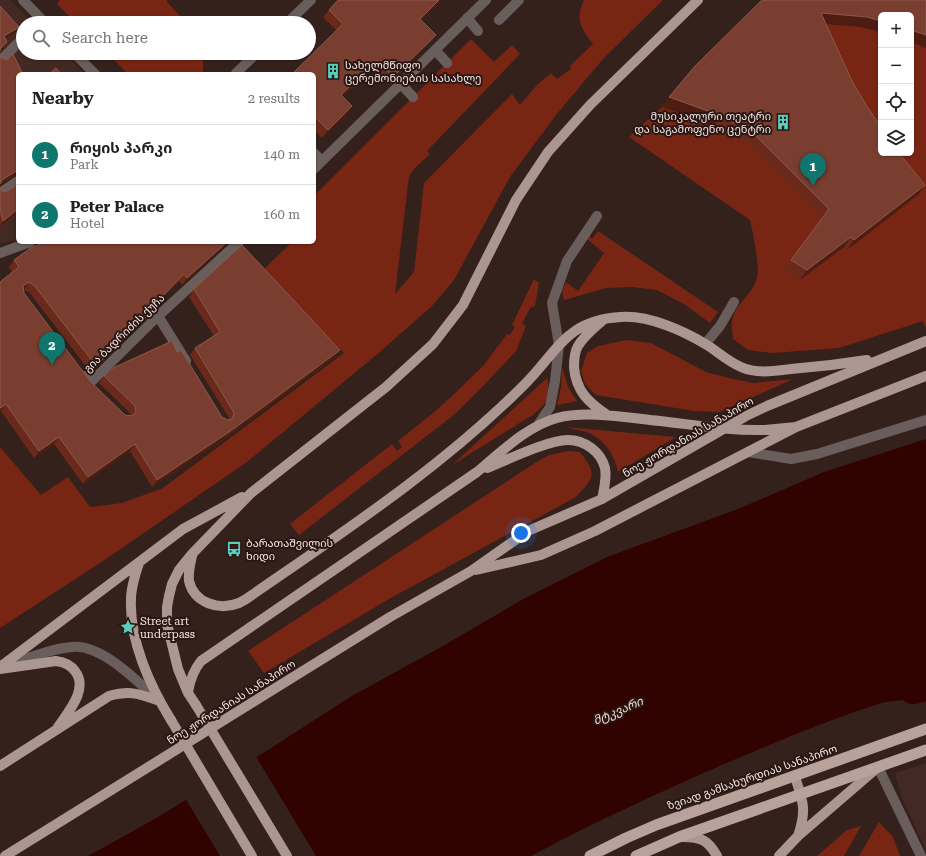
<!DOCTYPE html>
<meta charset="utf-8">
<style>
body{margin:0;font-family:"Roboto Serif","Noto Sans Georgian",serif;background:#f6f6f6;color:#222}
.controls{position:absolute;right:12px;top:12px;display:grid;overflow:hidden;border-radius:6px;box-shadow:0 1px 3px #0004}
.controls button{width:36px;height:36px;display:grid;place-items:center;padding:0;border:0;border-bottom:1px solid #e0e0e0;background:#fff;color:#222;font:20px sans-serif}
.you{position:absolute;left:521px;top:533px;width:14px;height:14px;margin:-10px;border:3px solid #fff;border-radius:50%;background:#1a73e8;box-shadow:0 0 0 6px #1a73e833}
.badge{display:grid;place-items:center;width:26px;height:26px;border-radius:50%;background:#0f766e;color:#fff;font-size:13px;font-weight:700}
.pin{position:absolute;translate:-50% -33px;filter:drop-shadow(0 1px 2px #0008)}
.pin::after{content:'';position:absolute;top:21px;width:14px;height:12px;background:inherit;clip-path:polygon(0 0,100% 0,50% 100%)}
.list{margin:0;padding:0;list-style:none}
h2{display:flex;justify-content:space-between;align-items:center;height:52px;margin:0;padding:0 16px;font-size:17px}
h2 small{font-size:13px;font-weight:400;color:#767676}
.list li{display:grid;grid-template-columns:26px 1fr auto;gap:12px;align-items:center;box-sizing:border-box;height:60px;padding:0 16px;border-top:1px solid #e0e0e0}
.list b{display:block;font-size:15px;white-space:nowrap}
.list p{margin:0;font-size:13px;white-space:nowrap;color:#767676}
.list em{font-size:13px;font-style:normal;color:#767676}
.icon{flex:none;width:22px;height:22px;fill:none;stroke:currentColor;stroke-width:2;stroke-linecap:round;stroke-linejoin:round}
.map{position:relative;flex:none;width:926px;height:856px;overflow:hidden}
.search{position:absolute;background:#fff;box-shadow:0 1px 3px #0004;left:16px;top:16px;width:300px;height:44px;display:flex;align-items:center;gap:10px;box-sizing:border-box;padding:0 14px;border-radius:22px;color:#767676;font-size:15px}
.panel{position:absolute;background:#fff;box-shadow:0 1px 3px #0004;left:16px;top:72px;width:300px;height:172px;border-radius:6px}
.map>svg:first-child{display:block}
</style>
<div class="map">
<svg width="926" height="856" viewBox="0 0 926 856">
<rect width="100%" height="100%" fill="#34211c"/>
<path fill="#432923" d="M0 0H10L33 23H23V53H64L85 74H18L0 150Z
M18 186V238L0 245V198Z
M926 763V850L901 796 895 773Z"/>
<path fill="#792513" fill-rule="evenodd" d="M60 0H167V2L187 23H76L57 4Z
M584 0H663L603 59 556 115 510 177 454 280 432 306 381 351 247 462 106 559 0 628V447L41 495 68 477 90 507 122 503 163 488 344 353 262 271 292 242H314V196L471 39 494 62 512 45 520 54 427 151 430 154 415 168 409 176 395 294 414 272 424 183 512 94 520 105 537 85 551 73 557 79 571 69 570 66 593 44C582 29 574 20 584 0Z
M771 0H926V328L923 321 839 348 773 353 748 350 733 339C733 334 731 327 732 321 735 304 753 294 757 278 760 267 753 232 750 220L629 137 662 107ZM881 15H911V153H881Z
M107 53H203V74H128Z
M598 231 718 312 710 323 684 304 657 290 632 287 606 288 564 300 562 291 566 282 578 291 604 253 587 239 589 236 592 239Z
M534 279 539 283 535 306 530 308 522 324 526 326 516 351 486 383 455 414 299 535 290 524 392 444 397 451 402 447 398 441 433 413 452 396 484 365 507 334 510 335 515 327 512 325Z
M627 340 651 343 706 372 733 379 753 383 793 379 720 412 694 411 596 395 585 384 581 371 587 353 598 346Z
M562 367 568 387 577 401 557 405 561 387Z
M547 378C552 397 546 405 531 416L452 465Z
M565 427 676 437 618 472C615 456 605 440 589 433 581 430 572 429 565 427Z
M568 451 580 452C598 475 594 477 576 497L389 599 264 673 248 651 535 463 549 455Z
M879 822 893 837 900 856H859Z
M861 826 844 856H817L847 830Z"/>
<path fill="#300200" d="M926 439V701C916 704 912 707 903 700L885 702C827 720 771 744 715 768 653 795 591 824 531 856H88L153 820 268 750 350 697 443 646 525 598 607 557 738 509 824 472Z"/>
<path fill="#34211c" d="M255 755 316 856H220L185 798Z"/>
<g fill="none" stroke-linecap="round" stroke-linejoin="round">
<path stroke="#695e5c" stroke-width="10" d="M0 61 23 38
M158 316 186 361
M705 344 720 326 734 302
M538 425 550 407 555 381 559 345 552 303 567 261 597 216
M8 665C29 658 50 649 72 647 102 644 138 682 159 701"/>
<path stroke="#695e5c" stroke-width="10" d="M467 18 478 31
M499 20 519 0
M287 23 311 0
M435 50 447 63
M237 74 236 73 257 53
M401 84 413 97
M314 153 322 161 314 169
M322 161 486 0
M748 452 791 459 817 454 926 420"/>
<path stroke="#695e5c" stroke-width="10" d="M23 0 45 23
M74 53 95 74
M0 193 18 181
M0 253 30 242
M84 376 90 383 158 316 239 242
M878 767 921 856"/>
<path stroke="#ac9691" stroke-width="10" d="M602 321C593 329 584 336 578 346 575 351 574 360 574 367 576 391 588 402 607 415
M487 468C507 460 548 440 568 440 585 440 601 452 605 468 607 478 604 489 602 499
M192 556C190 565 188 572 189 581 194 603 219 611 239 603 243 601 248 598 252 595 346 530 442 467 524 385 558 351 566 320 621 317 649 315 684 331 707 345 718 352 729 362 741 367 756 374 775 371 791 369 817 367 842 364 867 360
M139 563C135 575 131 587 131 599 129 640 150 686 171 720
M476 570 541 555 595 531 796 427 926 376
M0 667 183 529 242 497
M0 669 56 661C63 662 70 664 75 671 89 689 68 712 58 727
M188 692C190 680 193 671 201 661L477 472C500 453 527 426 557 418 587 410 629 418 660 421 695 425 730 431 765 430 776 429 786 428 796 427
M196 705 188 693 178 669 167 624V607L169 596 172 584 179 570 192 554 251 493 386 387 433 344 463 305 516 200 548 152 590 105 698 0
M0 766 109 696C131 690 139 694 160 701
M795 777C803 801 807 810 798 836
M683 837C701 837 708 840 717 856
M5 856 390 617 471 571 528 531 602 499 748 415 767 406 926 341
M779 856 798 836 877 768"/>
<path stroke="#b9a19c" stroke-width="11" d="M590 856 626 838 656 825 926 729
M636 856 679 837 926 750"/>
<path stroke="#ac9691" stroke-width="10" d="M196 705 287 856
M171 720 252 856"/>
</g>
<path fill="#6a291a" d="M338 0H442L421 20 436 35 430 42 388 85 371 68 343 96 347 114 322 138 314 130V74L336 30 323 17 329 10Z
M761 0H926V48L911 42V15L860 27 826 24 852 81 918 195 847 250 844 247 800 280 784 270 822 219 747 144 712 125 662 107 761 1Z
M18 184V212L0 227V188L2 191 6 192Z
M227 242 222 248 182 285 179 281 154 307 147 318 91 373 29 292 23 290 24 293 90 381 125 415 130 416V413L99 383 104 376 177 352 222 417 228 420H229V418L190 355 195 348 214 336 189 297 194 289 340 350 335 357 227 437 152 487 130 451 83 484 54 444 34 458 1 411 0 412V282L12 272 9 267 14 260Z"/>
<path fill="#4e1d12" d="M439 0H442L415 27 420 19Z
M821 13 867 17 881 21V32L860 27 814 23Z
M19 27 14 34 0 43 4 36Z
M911 30 926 35V48L911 42Z
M436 35 430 42 388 85 393 77Z
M7 42 2 50 0 52V50Z
M377 60 371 68 336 103 341 95Z
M669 97 719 115 712 125 662 107Z
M352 106 347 114 322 138 328 130Z
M18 170V175H17L0 185V182L2 180Z
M925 185 918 195 847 250 854 240Z
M18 209V212L0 227V226L3 221Z
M851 237 844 247 800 280 807 270Z
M227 242 222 248 182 285 187 278Z
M184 274 179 281 154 307 159 300Z
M29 282 24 290 23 286Z
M152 311 147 318 91 373 96 366Z
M340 350 335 357 227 437 152 487 157 480Z
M6 404 1 411 0 412 1 408Z
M59 437 54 444 34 458 39 451Z
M135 444 130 451 83 484 88 477Z"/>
<path fill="#793e30" stroke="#8c584c" d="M338 0H439L420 19 436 35 393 77 377 60 341 95 352 106 328 130 314 116V74H292L343 24 329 10Z
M762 0H926V35L911 30V15H881V21L867 17 821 13 852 81 868 108 881 127V153H899L925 185 854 240 851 237 807 270 791 260 829 209 754 134 719 115 669 97 696 65Z
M0 6 19 27 4 36 7 42 0 49V51Z
M13 54 23 74H18V170L2 180 0 184V56L1 58 7 60Z
M56 68 61 74H49Z
M18 184V209L3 221 0 208V188L2 191 6 192Z
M47 242H227L187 278 184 274 159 300 152 311 96 366 34 285 29 282 23 286 24 293 90 381 125 415 132 416 136 412 135 406 104 376 113 368 172 341 177 352 181 350 222 417 228 420 232 419 234 414 233 411 195 348 220 332 194 289 242 245 340 350 232 430 157 480 135 444 88 477 59 437 39 451 6 404 1 408 0 407V282L19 267 14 260 32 247Z"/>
<defs>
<symbol id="building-bare" viewBox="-9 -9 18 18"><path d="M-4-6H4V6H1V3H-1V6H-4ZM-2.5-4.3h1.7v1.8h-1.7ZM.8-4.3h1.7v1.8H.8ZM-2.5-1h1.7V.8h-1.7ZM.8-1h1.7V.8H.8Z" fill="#59cebf" stroke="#2a1713" stroke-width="2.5" paint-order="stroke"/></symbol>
<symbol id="bus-bare" viewBox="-9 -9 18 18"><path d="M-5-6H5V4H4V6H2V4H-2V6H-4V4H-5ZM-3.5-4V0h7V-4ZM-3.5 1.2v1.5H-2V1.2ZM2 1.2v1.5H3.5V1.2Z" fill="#59cebf" stroke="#2a1713" stroke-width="2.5" paint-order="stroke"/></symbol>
<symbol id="sight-bare" viewBox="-9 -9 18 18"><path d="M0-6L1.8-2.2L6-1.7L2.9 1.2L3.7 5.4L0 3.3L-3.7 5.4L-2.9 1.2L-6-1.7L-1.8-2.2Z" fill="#59cebf" stroke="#2a1713" stroke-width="2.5" paint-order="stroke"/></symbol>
</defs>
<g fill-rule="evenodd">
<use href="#building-bare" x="322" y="60" width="22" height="22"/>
<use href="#building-bare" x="772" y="111" width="22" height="22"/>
<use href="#bus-bare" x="223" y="538" width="22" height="22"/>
<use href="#sight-bare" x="117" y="616" width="22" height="22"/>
</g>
<g text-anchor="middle" stroke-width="4" stroke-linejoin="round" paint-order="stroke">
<g font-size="11" fill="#f4e6e3" stroke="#2a1713" text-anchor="start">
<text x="345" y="69">სახელმწიფო<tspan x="345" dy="13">ცერემონიების სასახლე</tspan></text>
<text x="771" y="120" text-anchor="end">მუსიკალური თეატრი<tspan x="771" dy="13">და საგამოფენო ცენტრი</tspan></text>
<text x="246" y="547">ბარათაშვილის<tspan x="246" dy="13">ხიდი</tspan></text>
<text x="140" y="625">Street art<tspan x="140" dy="13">underpass</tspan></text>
</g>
<g font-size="11" fill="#f4e6e3" stroke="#2a1713">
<text transform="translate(124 333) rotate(-44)" y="4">გია ბადრიძის ქუჩა</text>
<text transform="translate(688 437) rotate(-30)" y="4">ნოე ჟორდანიას სანაპირო</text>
<text transform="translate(231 702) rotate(-32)" y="4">ნოე ჟორდანიას სანაპირო</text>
<text transform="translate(752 777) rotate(-19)" y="4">ზვიად გამსახურდიას სანაპირო</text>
</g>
<g font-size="12" font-style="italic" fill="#f4d9d2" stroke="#2a1713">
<text transform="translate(618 711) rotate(-23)" y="4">მტკვარი</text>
</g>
</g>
</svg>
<div class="controls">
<button>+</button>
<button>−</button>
<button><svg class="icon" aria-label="locate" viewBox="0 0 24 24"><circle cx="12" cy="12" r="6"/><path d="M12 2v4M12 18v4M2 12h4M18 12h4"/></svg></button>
<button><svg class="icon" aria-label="layers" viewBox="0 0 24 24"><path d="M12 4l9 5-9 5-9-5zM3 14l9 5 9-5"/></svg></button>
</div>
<div class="you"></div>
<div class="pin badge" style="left:813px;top:186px">1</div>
<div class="pin badge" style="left:52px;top:365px">2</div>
<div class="search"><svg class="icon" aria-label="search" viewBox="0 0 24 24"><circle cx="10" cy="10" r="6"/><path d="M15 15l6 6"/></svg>Search here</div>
<section class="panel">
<h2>Nearby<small>2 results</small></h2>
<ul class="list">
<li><span class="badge">1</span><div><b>რიყის პარკი</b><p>Park</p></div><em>140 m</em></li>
<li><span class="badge">2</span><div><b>Peter Palace</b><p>Hotel</p></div><em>160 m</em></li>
</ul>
</section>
</div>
